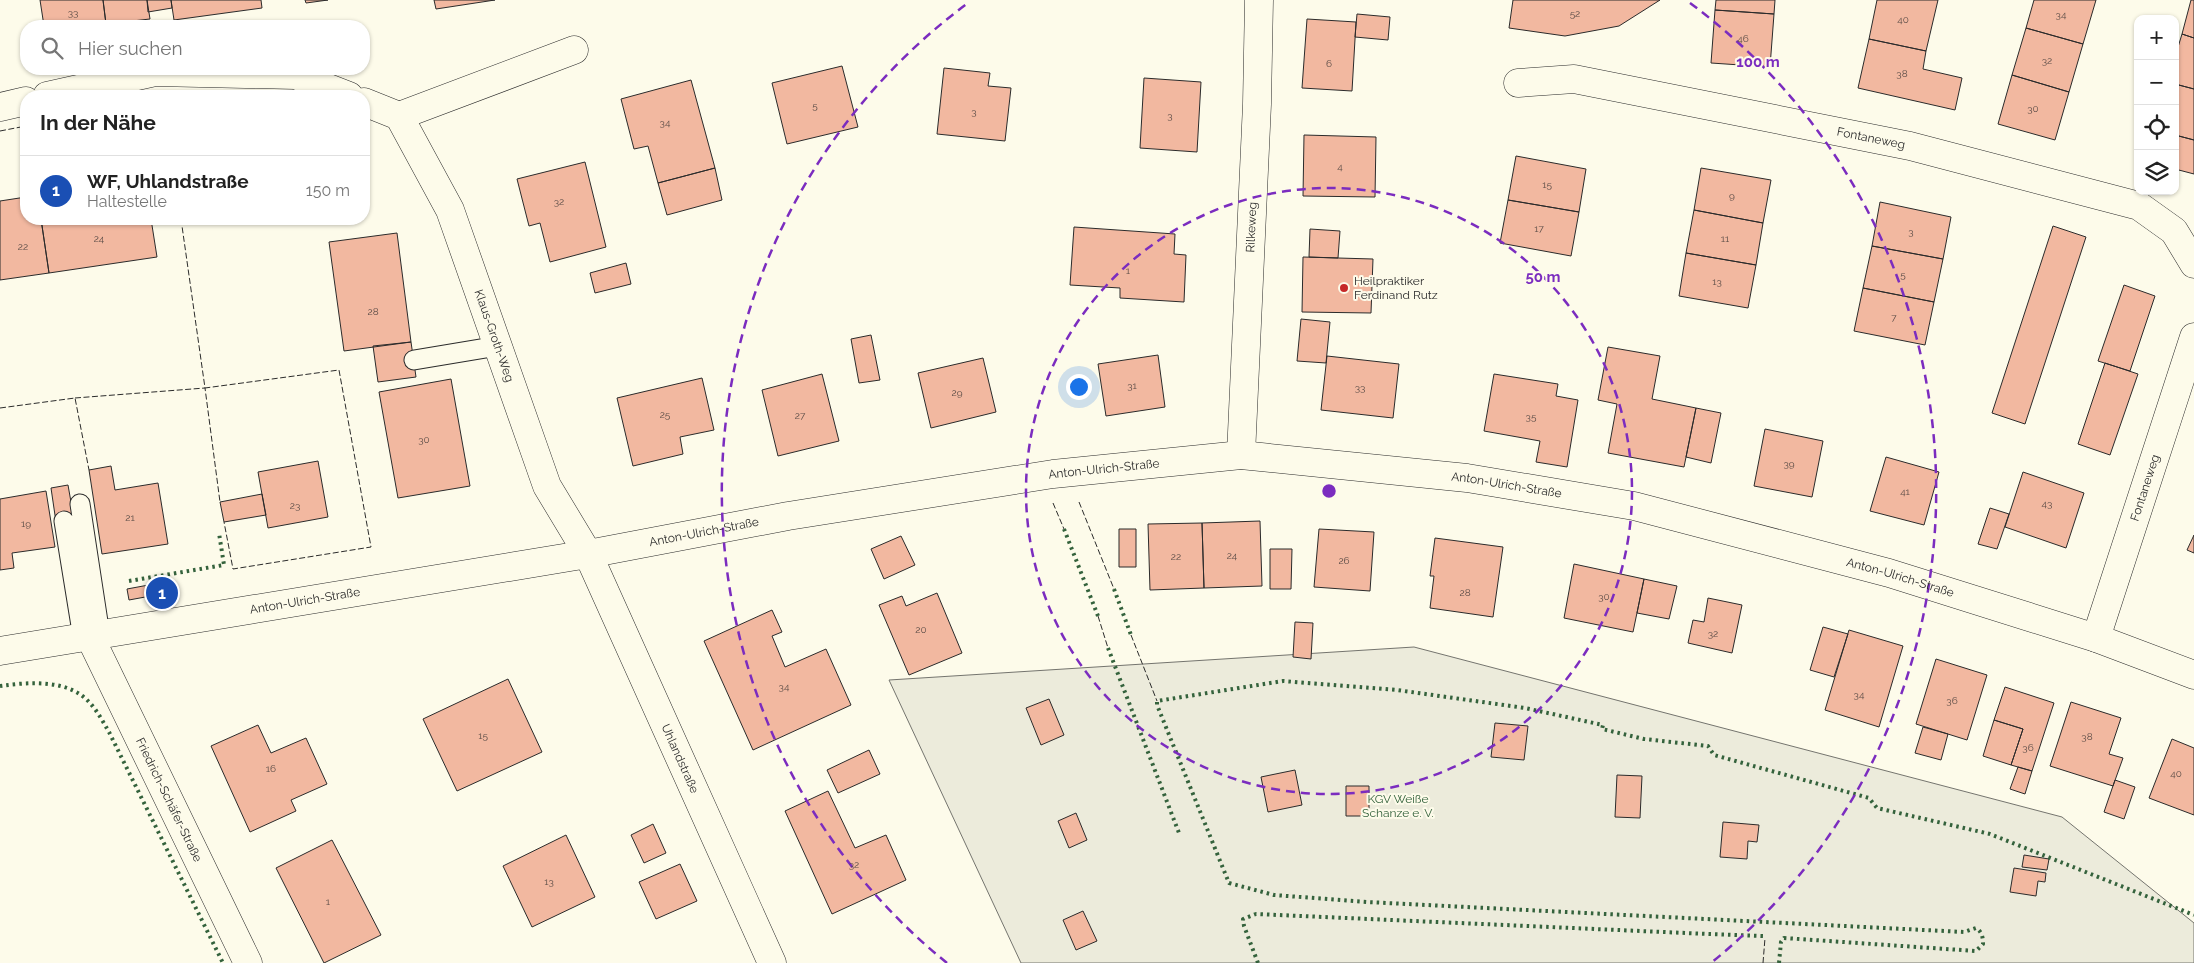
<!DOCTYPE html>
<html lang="de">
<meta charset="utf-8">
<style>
body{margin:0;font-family:Raleway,sans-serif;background:#f6f6f6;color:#222}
.controls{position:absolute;right:15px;top:15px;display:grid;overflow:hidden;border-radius:10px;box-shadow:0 1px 4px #0004}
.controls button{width:45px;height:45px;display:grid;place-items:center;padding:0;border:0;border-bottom:1px solid #e0e0e0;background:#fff;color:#222;font:25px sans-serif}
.you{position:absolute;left:1078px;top:386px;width:18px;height:18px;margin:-12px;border:4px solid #fff;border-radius:50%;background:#1a73e8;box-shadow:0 0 0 8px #1a73e833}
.badge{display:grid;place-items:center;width:32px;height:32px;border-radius:50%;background:#c62828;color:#fff;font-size:16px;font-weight:700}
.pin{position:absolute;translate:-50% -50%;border:2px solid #fff;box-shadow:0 1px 5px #0006}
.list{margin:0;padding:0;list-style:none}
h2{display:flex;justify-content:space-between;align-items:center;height:65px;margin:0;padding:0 20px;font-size:21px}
h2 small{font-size:16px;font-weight:400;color:#767676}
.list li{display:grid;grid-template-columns:32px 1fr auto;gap:15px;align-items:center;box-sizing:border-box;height:70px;padding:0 20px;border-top:1px solid #e0e0e0}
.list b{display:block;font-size:19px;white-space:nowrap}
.list p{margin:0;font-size:16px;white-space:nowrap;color:#767676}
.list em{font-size:16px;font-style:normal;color:#767676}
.icon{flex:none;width:28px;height:28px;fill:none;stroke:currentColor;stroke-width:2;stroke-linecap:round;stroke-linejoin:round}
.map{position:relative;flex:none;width:2194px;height:963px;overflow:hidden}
.search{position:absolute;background:#fff;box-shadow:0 1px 4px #0004;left:20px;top:20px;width:350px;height:55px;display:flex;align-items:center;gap:12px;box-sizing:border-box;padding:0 18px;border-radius:20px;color:#767676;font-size:19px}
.panel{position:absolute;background:#fff;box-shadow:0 1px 4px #0004;left:20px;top:90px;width:350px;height:135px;border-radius:20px}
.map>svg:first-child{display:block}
</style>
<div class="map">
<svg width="2194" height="963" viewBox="0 0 2194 963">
<rect width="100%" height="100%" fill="#fdfbea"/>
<path fill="#ecebdb" stroke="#74746e" d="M1414 647 2062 817 2194 923V963H1021L889 680Z"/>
<path fill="#f2b8a0" stroke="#2b2b2b" d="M40 0H103L106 24 44 26Z
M103 0H147L150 19 106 24Z
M147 0H171L172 8 148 12Z
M171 0H261L262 8 174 20Z
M305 0H328L306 3Z
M434 0H495L436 9Z
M1513 0H1660L1619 26 1565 36 1509 28Z
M1716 0H1775L1774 14 1715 10Z
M1877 0H1938L1926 51 1869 39Z
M2034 0H2096L2083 44 2026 28Z
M2191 0H2194V38L2182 34Z
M1715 10 1774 14 1770 67 1711 63Z
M1357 14 1390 17 1388 40 1355 37Z
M1307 19 1356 22 1352 91 1302 88Z
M2026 28 2083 44 2069 92 2012 75Z
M2182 34 2194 38V89L2175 84V57Z
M1869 39 1926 51 1923 69 1962 78 1955 110 1858 88Z
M842 66 858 127 787 144 772 83Z
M944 68 990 73 988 86 1011 88 1005 141 937 134Z
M2012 75 2069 92 2055 140 1998 124Z
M1144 78 1201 82 1197 152 1140 148Z
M691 80 715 168 658 183 648 146 634 149 621 99Z
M2175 84 2194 89V140L2175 135Z
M1304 135 1376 137 1375 197 1303 196Z
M2175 135 2194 140V174L2175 169Z
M1516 156 1586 169 1579 212 1508 200Z
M585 162 606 247 550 262 540 223 529 226 517 179Z
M715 168 722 200 667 215 658 183Z
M1701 168 1771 180 1763 223 1694 210Z
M26 197V219H41L49 273 0 280V201Z
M1508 200 1579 212 1571 256 1500 243Z
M1880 202 1951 217 1943 259 1872 246Z
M1694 210 1763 223 1756 265 1686 253Z
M41 219H151L157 257 49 273Z
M234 219H259L235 222Z
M2053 226 2086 237 2025 424 1992 413Z
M1074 227 1175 234 1174 254 1186 255 1184 302 1120 298V288L1070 285Z
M1310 229 1340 231 1338 258 1309 257Z
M397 233 411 342 344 351 329 242Z
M1872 246 1943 259 1934 302 1863 288Z
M1686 253 1756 265 1748 308 1679 296Z
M1303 257 1373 259 1371 313 1302 312Z
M626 263 631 284 595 293 590 273Z
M2124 285 2155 296 2130 371 2098 361Z
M1863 288 1934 302 1925 345 1854 331Z
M1301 319 1330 322 1326 363 1297 361Z
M871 335 880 380 859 383 851 339Z
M411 342 416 377 378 382 373 346Z
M1608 347 1660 356 1652 399 1696 408 1684 467 1608 453 1617 404 1598 400Z
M1158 355 1165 407 1106 416 1098 364Z
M1327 356 1399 364 1393 418 1321 410Z
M983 358 996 412 931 428 918 373Z
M2105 363 2138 374 2110 455 2078 444Z
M822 374 839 441 778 456 762 390Z
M1494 374 1558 384 1556 396 1578 400 1567 467 1536 462 1540 441 1484 431Z
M702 378 714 430 680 437 683 454 633 466 617 398Z
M451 379 470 486 398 498 379 392Z
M1696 408 1721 413 1711 463 1686 457Z
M1765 429 1823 441 1812 497 1754 486Z
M1886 457 1939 472 1924 525 1870 511Z
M318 461 328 517 268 528 258 472Z
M111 466 115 490 158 483 168 544 102 554 89 470Z
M2023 472 2084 493 2066 548 2005 527Z
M68 485 74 519 56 522 51 488Z
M46 491 55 547 12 553 14 568 0 570V499Z
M262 494 266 515 224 522 220 502Z
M1990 508 2009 514 1997 549 1978 544Z
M1260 521 1262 586 1204 588 1202 523Z
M1202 523 1204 588 1150 590 1148 524Z
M1119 529H1136V567H1119Z
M1319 529 1374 532 1370 591 1314 587Z
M2194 535V553L2187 550Z
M901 536 915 565 884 579 871 549Z
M1435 538 1503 547 1493 617 1430 608 1434 576H1430Z
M1270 549H1292L1291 589H1270Z
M1574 564 1644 579 1633 632 1564 618Z
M1644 579 1677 586 1669 619 1637 613Z
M154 584 156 595 129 600 127 589Z
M937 593 962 653 909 675 879 605 902 596 906 606Z
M1708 598 1742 605 1732 653 1688 643 1693 620 1704 622Z
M772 610 782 632 772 636 785 667 826 649 851 705 753 750 704 641Z
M1295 622 1313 623 1311 659 1293 657Z
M1823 627 1848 634 1834 677 1810 670Z
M1849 630 1903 646 1879 727 1825 710Z
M1936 659 1987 675 1967 740 1916 724Z
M508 679 542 752 457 791 423 719Z
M2005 687 2054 703 2032 771 2011 765 2023 729 1994 720Z
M1049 699 1064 735 1041 745 1026 708Z
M2071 702 2121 718 2109 754 2123 758 2113 786 2050 766Z
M1994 720 2023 729 2011 765 1983 756Z
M1495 723 1528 726 1524 760 1491 757Z
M258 725 271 753 306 738 327 784 291 800 296 811 250 832 211 746Z
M1923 727 1948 734 1941 760 1915 753Z
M2172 739 2194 748V815L2149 798Z
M869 750 880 774 838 793 827 770Z
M2018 767 2032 771 2025 794 2010 789Z
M1295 770 1302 805 1268 812 1261 777Z
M1617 775 1642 776 1640 818 1615 817Z
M2115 780 2135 787 2124 819 2104 812Z
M1346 786H1369V816H1346Z
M828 791 855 848 886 835 906 880 832 914 785 811Z
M1076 813 1087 840 1069 848 1058 821Z
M1723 822 1759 825 1757 842 1748 841 1747 859 1720 857Z
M653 824 666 853 644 863 631 835Z
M566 835 595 897 532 927 503 866Z
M332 840 381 935 324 963 276 868Z
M2024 855 2049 859 2047 870 2022 867Z
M680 864 697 901 656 919 639 882Z
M2014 868 2046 873 2045 882 2038 881 2036 896 2010 892Z
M1083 911 1097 941 1076 950 1063 920Z"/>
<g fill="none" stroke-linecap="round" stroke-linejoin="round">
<defs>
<path id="service" d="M414 360 498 346
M80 504 100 635
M64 521 83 638"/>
<g id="minor">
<path id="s1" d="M1518 83 1574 79 1910 146 2139 206 2174 231 2194 264"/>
<path d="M47 96 155 72 295 75 349 96"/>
<path id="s2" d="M364 102 399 116 450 210 547 486 588 554 772 963"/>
<path d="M0 107 26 101"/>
<path d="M399 116 574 50"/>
<path id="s3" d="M1241 455 1257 104 1259 0"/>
<path id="s4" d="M90 637 248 963"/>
<path id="s5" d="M2096 638 2194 337"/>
<path id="s6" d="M0 651 588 554 788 516 1053 474 1241 455 1467 478 1634 506 1889 573 2096 638 2194 675"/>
</g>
</defs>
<use href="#service" stroke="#2b2b2b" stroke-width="21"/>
<use href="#minor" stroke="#2b2b2b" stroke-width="29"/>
<use href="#service" stroke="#fdfbea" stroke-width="19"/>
<use href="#minor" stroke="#fdfbea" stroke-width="28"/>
<path stroke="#34623c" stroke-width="4" stroke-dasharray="2.5 4" stroke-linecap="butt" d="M1064 529 1098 616
M129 581 224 565 219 533
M1114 589 1131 635
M1108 648 1179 833
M0 686C29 682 68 679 89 702 97 710 103 722 109 732L223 963
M1258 963 1244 926 1243 919 1256 914 1708 934 1763 936 1765 938
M1779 963 1781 942 1784 938 1976 951 1983 944C1983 937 1982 932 1976 928L1964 932 1367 902 1274 895 1229 883 1157 705V701L1283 681 1397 690 1525 708 1603 725 1602 729 1644 739 1708 746 1714 755 1869 798 1877 808 1990 834 2194 915"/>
<path stroke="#2b2b2b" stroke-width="1" stroke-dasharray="6 2.5" stroke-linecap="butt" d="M0 131 26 126
M181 219 205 388 339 370 371 547 233 569 224 522
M75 398 205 388 220 502
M0 408 75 398 89 470
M1079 502 1114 589
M1053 503 1064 529
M1098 616 1108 648
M1131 635 1157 701
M1763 963 1765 938"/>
</g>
<g fill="none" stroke="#7b2cbf" stroke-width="2.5" stroke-dasharray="9 6">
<circle cx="1329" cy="491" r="303"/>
<path d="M947 963A607 607 0 0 1 968 3M1690 3A607 607 0 0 1 1711 963"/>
</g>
<circle fill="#c62828" stroke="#fdfbea" stroke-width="2" cx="1344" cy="288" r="5"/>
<g text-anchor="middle" stroke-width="4" stroke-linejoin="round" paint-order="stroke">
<g font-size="10" fill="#5d4e48">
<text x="73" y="16">33</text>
<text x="1575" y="17">52</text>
<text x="2061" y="18">34</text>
<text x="1903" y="23">40</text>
<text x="1743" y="42">46</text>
<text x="2047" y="64">32</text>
<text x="1329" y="67">6</text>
<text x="1902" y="77">38</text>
<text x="815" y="109">5</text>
<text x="2033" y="112">30</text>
<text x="974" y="115">3</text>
<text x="1170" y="119">3</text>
<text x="665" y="126">34</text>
<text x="1340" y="170">4</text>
<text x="1547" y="188">15</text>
<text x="1732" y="199">9</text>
<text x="559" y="205">32</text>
<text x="1539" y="232">17</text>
<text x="1911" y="235">3</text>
<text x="99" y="242">24</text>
<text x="1725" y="242">11</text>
<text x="23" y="250">22</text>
<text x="1128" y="274">1</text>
<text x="1903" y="278">5</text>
<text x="1717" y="285">13</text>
<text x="373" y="315">28</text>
<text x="1894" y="321">7</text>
<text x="1132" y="389">31</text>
<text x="1360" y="391">33</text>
<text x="957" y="396">29</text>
<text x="665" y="418">25</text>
<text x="800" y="419">27</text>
<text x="1531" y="420">35</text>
<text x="424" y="443">30</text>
<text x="1789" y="467">39</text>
<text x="1905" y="495">41</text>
<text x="2047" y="507">43</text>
<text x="295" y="509">23</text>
<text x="130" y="521">21</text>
<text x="26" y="527">19</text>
<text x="1232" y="559">24</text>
<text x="1176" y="560">22</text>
<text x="1344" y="564">26</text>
<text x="1465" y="596">28</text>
<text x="1604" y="600">30</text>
<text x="921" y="633">20</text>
<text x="1713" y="637">32</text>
<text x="784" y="690">34</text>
<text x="1859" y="698">34</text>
<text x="1952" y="704">36</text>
<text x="483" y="739">15</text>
<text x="2087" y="740">38</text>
<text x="2028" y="751">36</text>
<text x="271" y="772">16</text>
<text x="2176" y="777">40</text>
<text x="854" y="868">32</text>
<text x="549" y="885">13</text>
<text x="328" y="905">1</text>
</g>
<g font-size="12" fill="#2b2b2b" stroke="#fdfbea">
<text dy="4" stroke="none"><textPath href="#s1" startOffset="359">Fontaneweg</textPath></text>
<text dy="4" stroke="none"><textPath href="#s3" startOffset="228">Rilkeweg</textPath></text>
<text dy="4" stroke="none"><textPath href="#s2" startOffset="278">Klaus-Groth-Weg</textPath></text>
<text dy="4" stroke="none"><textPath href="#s6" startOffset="1119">Anton-Ulrich-Straße</textPath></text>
<text dy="4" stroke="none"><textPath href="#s6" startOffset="1524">Anton-Ulrich-Straße</textPath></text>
<text dy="4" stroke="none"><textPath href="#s5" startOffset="158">Fontaneweg</textPath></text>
<text dy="4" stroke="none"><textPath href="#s6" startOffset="714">Anton-Ulrich-Straße</textPath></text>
<text dy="4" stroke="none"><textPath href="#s6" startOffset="1929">Anton-Ulrich-Straße</textPath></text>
<text dy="4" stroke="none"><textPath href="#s6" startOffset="309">Anton-Ulrich-Straße</textPath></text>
<text dy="4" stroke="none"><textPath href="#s2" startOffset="741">Uhlandstraße</textPath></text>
<text dy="4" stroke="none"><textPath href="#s4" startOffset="181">Friedrich-Schäfer-Straße</textPath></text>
</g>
<g font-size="12" fill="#2b2b2b" stroke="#fdfbea" text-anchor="start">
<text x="1354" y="285">Heilpraktiker<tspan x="1354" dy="14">Ferdinand Rutz</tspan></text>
</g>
<g font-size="12" fill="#34623c" stroke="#fdfbea">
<text x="1398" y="803">KGV Weiße<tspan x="1398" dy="14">Schanze e. V.</tspan></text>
</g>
</g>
<circle cx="1329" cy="491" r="8" fill="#7b2cbf" stroke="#fdfbea" stroke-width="2.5"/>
<g font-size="15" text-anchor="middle" font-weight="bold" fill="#7b2cbf" stroke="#fdfbea" stroke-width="4" stroke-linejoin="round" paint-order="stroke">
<text x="1758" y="67">100 m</text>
<text x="1543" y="282">50 m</text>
</g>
</svg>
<div class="controls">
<button>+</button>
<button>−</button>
<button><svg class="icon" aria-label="locate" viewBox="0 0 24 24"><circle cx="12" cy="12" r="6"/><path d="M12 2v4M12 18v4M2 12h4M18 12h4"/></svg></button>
<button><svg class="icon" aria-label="layers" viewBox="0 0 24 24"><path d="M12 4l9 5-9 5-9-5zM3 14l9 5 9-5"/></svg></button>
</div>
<div class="you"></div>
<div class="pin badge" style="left:162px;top:593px;background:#1a4fb4">1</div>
<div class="search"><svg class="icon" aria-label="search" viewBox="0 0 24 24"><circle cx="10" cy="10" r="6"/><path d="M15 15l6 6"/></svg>Hier suchen</div>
<section class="panel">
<h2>In der Nähe<small></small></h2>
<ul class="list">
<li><span class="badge" style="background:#1a4fb4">1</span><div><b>WF, Uhlandstraße</b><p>Haltestelle</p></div><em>150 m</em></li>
</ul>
</section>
</div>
